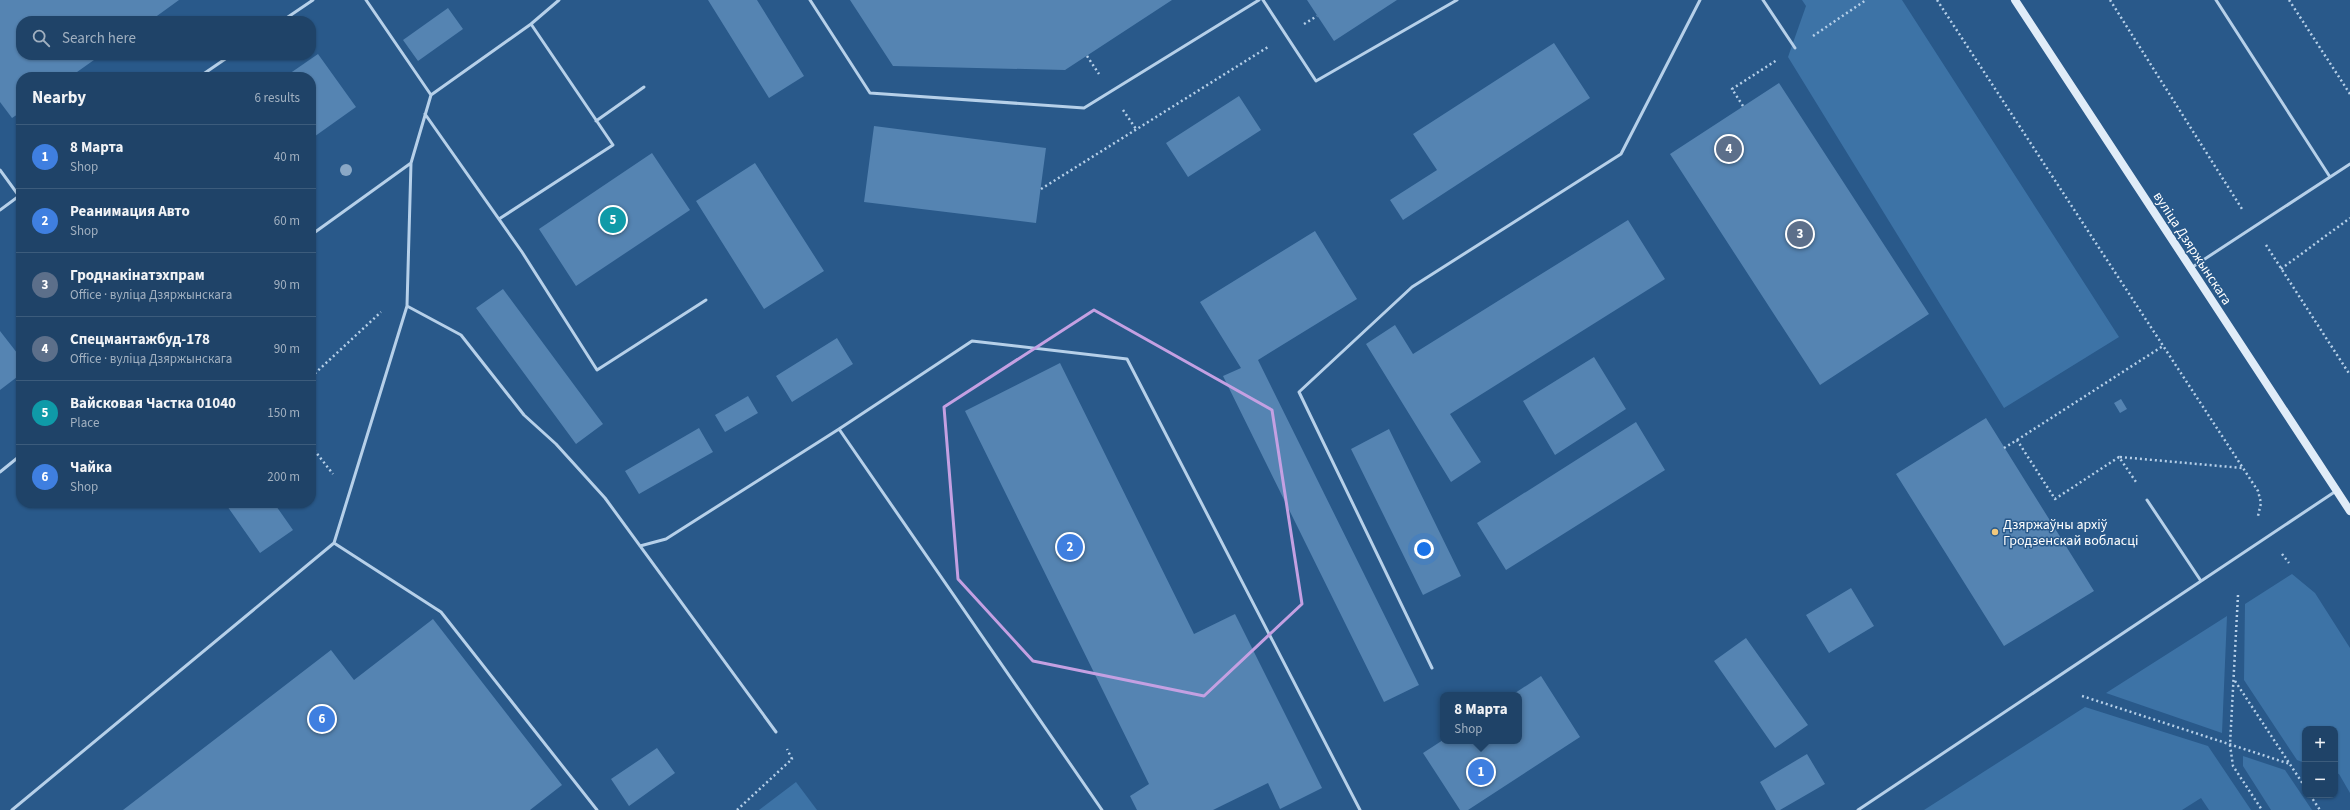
<!DOCTYPE html>
<meta charset="utf-8">
<style>
body{margin:0;font-family:"Source Sans 3",sans-serif;background:#2c4e71;color:#f1f3f6}
.controls{position:absolute;right:12px;bottom:12px;display:grid;overflow:hidden;border-radius:8px;box-shadow:0 1px 3px #0004}
.controls button{width:36px;height:36px;display:grid;place-items:center;padding:0;border:0;border-bottom:1px solid #3c5c7c;background:#1f4368;color:#f1f3f6;font:20px sans-serif}
.you{position:absolute;left:1424px;top:549px;width:14px;height:14px;margin:-10px;border:3px solid #fff;border-radius:50%;background:#1a73e8;box-shadow:0 0 0 6px #1a73e833}
.badge{display:grid;place-items:center;width:26px;height:26px;border-radius:50%;background:#d6ab8b;color:#fff;font-size:13px;font-weight:700}
.pin{position:absolute;translate:-50% -50%;border:2px solid #fff;box-shadow:0 1px 4px #0006}
.popup{position:absolute;left:1440px;top:692px;width:82px;height:52px;box-sizing:border-box;display:grid;place-content:center;border-radius:8px;background:#1f4368;filter:drop-shadow(0 1px 3px #0005);font-size:13px;white-space:nowrap;color:#a1b0c0}
.popup b{font-size:15px;color:#f1f3f6}
.popup::after{content:'';position:absolute;left:50%;top:100%;margin-left:-8px;border:8px solid transparent;border-top-color:#1f4368}
.list{margin:0;padding:0;list-style:none}
h2{display:flex;justify-content:space-between;align-items:center;height:52px;margin:0;padding:0 16px;font-size:17px}
h2 small{font-size:13px;font-weight:400;color:#a1b0c0}
.list li{display:grid;grid-template-columns:26px 1fr auto;gap:12px;align-items:center;box-sizing:border-box;height:64px;padding:0 16px;border-top:1px solid #3c5c7c}
.list b{display:block;font-size:15px;white-space:nowrap}
.list p{margin:0;font-size:13px;white-space:nowrap;color:#a1b0c0}
.list em{font-size:13px;font-style:normal;color:#a1b0c0}
.icon{flex:none;width:22px;height:22px;fill:none;stroke:currentColor;stroke-width:2;stroke-linecap:round;stroke-linejoin:round}
.map{position:relative;flex:none;width:2350px;height:810px;overflow:hidden}
.search{position:absolute;background:#1f4368;box-shadow:0 1px 3px #0004;left:16px;top:16px;width:300px;height:44px;display:flex;align-items:center;gap:10px;box-sizing:border-box;padding:0 14px;border-radius:16px;color:#a1b0c0;font-size:15px}
.panel{position:absolute;background:#1f4368;box-shadow:0 1px 3px #0004;left:16px;top:72px;width:300px;height:436px;border-radius:16px}
.map>svg:first-child{display:block}
</style>
<div class="map">
<svg width="2350" height="810" viewBox="0 0 2350 810">
<rect width="100%" height="100%" fill="#29598a"/>
<path fill="#3d73a6" d="M1802 0H1902L2119 337 2004 408 1788 57 1806 6Z
M2292 574 2315 593 2350 648V793L2339 774 2335 773V729H2305V763L2297 760 2244 680 2245 604Z
M2227 616 2222 733 2106 693Z
M2085 707 2208 746 2251 810H2209L2201 798 2182 810H1924Z
M2243 756 2285 770 2312 810H2271L2243 766Z
M796 782 817 810H759Z"/>
<path fill="#5584b2" d="M0 0H179L150 21H21V55H101L70 77H21V112L12 118 0 102Z
M708 0H757L804 76 769 98Z
M850 0H1172L1065 70 893 66Z
M1307 0H1397L1334 41Z
M448 8 463 29 418 61 403 40Z
M1554 43 1590 98 1403 220 1390 200 1437 170 1413 134Z
M318 54 356 107 311 139V77H291L289 74Z
M1779 83 1929 314 1820 385 1670 154Z
M1239 96 1261 130 1188 177 1166 143Z
M874 126 1046 148 1036 223 864 202Z
M652 153 690 210 576 286 539 229Z
M755 163 824 271 764 309 696 201Z
M1628 220 1665 279 1450 414 1481 462 1451 482 1366 344 1395 325 1413 354Z
M1315 231 1357 299 1258 360 1419 685 1384 702 1223 376 1241 368 1200 302Z
M503 289 603 424 576 444 476 308Z
M0 331 21 358V374L0 390Z
M837 338 853 364 792 402 776 376Z
M1594 357 1626 409 1555 455 1523 401Z
M1060 363 1194 634 1235 614 1322 788 1280 809 1268 783 1213 810H1137L1130 796 1149 784 965 411Z
M748 396 758 413 725 432 715 415Z
M2121 399 2127 409 2120 413 2114 403Z
M1986 418 2094 591 2004 646 1896 474Z
M1636 422 1665 470 1506 570 1477 523Z
M699 428 713 452 639 494 625 471Z
M1389 429 1461 576 1423 595 1351 449Z
M225 503H274L293 530 260 553Z
M1851 588 1874 626 1829 653 1806 615Z
M433 619 562 785 530 810H123L331 650 354 680Z
M1746 638 1808 725 1775 748 1714 661Z
M1541 676 1580 737 1468 810H1460L1423 753 1443 740 1519 741V695H1512Z
M657 748 675 773 629 806 611 779Z
M1807 754 1825 784 1780 810H1776L1760 782Z"/>
<g fill="none" stroke-linecap="round" stroke-linejoin="round">
<path stroke="#b6d0e9" stroke-width="2.5" stroke-dasharray="2 3" stroke-linecap="butt" d="M1937 0 2258 491 2261 503 2258 516
M2110 0 2242 209
M2289 0 2350 94
M1304 24 1317 16
M1813 36 1866 0
M1087 56 1099 74
M1743 106 1732 89 1777 60
M1123 110 1136 129
M1041 189 1268 47
M2266 245 2350 375
M2281 269 2350 218
M311 377 381 312
M2017 440 2163 346
M311 446 333 474
M2004 448 2017 440 2055 499 2119 457 2136 482
M2120 457 2242 468
M2282 554 2289 563
M2238 595 2230 745 2233 766 2262 810
M2235 681 2305 787
M2082 696 2290 764
M2310 795 2320 810
M737 810 792 759 787 749"/>
<path stroke="#b6d0e9" stroke-width="3" d="M366 0 431 95
M810 0 870 93 1084 108 1259 0
M1263 0 1316 81 1457 0
M1763 0 1795 48
M2216 0 2330 177
M282 21 313 0
M199 77 231 55
M425 114 522 252 597 370 706 300
M596 121 644 87
M0 170 19 196 21 195
M0 210 19 196
M499 219 613 145 531 24
M311 235 411 163
M2191 268 2350 164
M407 306 461 335 524 415 556 444 605 498 776 732
M839 429 972 341 1127 359 1360 810
M0 472 21 455
M2147 500 2201 581
M334 543 441 612 597 810
M640 546 666 539 839 429 1102 810
M1432 668 1299 392 1412 287 1621 154 1700 0
M12 810 334 543 407 306 411 163 431 95 531 24 559 0
M1858 810 2336 491"/>
<path stroke="#e0ecf8" stroke-width="8" d="M2015 0 2350 511"/>
</g>
<circle fill="#8aa8c6" cx="346" cy="170" r="6"/>
<path fill="none" stroke="#c4a0e2" stroke-width="3" stroke-linejoin="round" d="M1094 310 1272 410 1302 604 1204 696 1033 661 958 579 944 407Z"/>
<circle fill="#f1c87d" stroke="#29598a" stroke-width="1.5" cx="1995" cy="532" r="4"/>
<g text-anchor="middle" stroke-width="3" stroke-linejoin="round" paint-order="stroke">
<g font-size="14" fill="#fff" stroke="#29598a">
<text transform="translate(2193 248) rotate(57)" y="5">вуліца Дзяржынскага</text>
</g>
<g font-size="14" fill="#fff" stroke="#29598a" text-anchor="start">
<text x="2003" y="529">Дзяржаўны архіў<tspan x="2003" dy="16">Гродзенскай вобласці</tspan></text>
</g>
</g>
</svg>
<div class="controls">
<button>+</button>
<button>−</button>
</div>
<div class="you"></div>
<div class="pin badge" style="left:1481px;top:772px;background:#3f7fe0">1</div>
<div class="popup"><b>8 Марта</b>Shop</div>
<div class="pin badge" style="left:1070px;top:547px;background:#3f7fe0">2</div>
<div class="pin badge" style="left:1800px;top:234px;background:#5c6f8a">3</div>
<div class="pin badge" style="left:1729px;top:149px;background:#5c6f8a">4</div>
<div class="pin badge" style="left:613px;top:220px;background:#0f9aa8">5</div>
<div class="pin badge" style="left:322px;top:719px;background:#3f7fe0">6</div>
<div class="search"><svg class="icon" aria-label="search" viewBox="0 0 24 24"><circle cx="10" cy="10" r="6"/><path d="M15 15l6 6"/></svg>Search here</div>
<section class="panel">
<h2>Nearby<small>6 results</small></h2>
<ul class="list">
<li><span class="badge" style="background:#3f7fe0">1</span><div><b>8 Марта</b><p>Shop</p></div><em>40 m</em></li>
<li><span class="badge" style="background:#3f7fe0">2</span><div><b>Реанимация Авто</b><p>Shop</p></div><em>60 m</em></li>
<li><span class="badge" style="background:#5c6f8a">3</span><div><b>Гроднакінатэхпрам</b><p>Office · вуліца Дзяржынскага</p></div><em>90 m</em></li>
<li><span class="badge" style="background:#5c6f8a">4</span><div><b>Спецмантажбуд-178</b><p>Office · вуліца Дзяржынскага</p></div><em>90 m</em></li>
<li><span class="badge" style="background:#0f9aa8">5</span><div><b>Вайсковая Частка 01040</b><p>Place</p></div><em>150 m</em></li>
<li><span class="badge" style="background:#3f7fe0">6</span><div><b>Чайка</b><p>Shop</p></div><em>200 m</em></li>
</ul>
</section>
</div>
